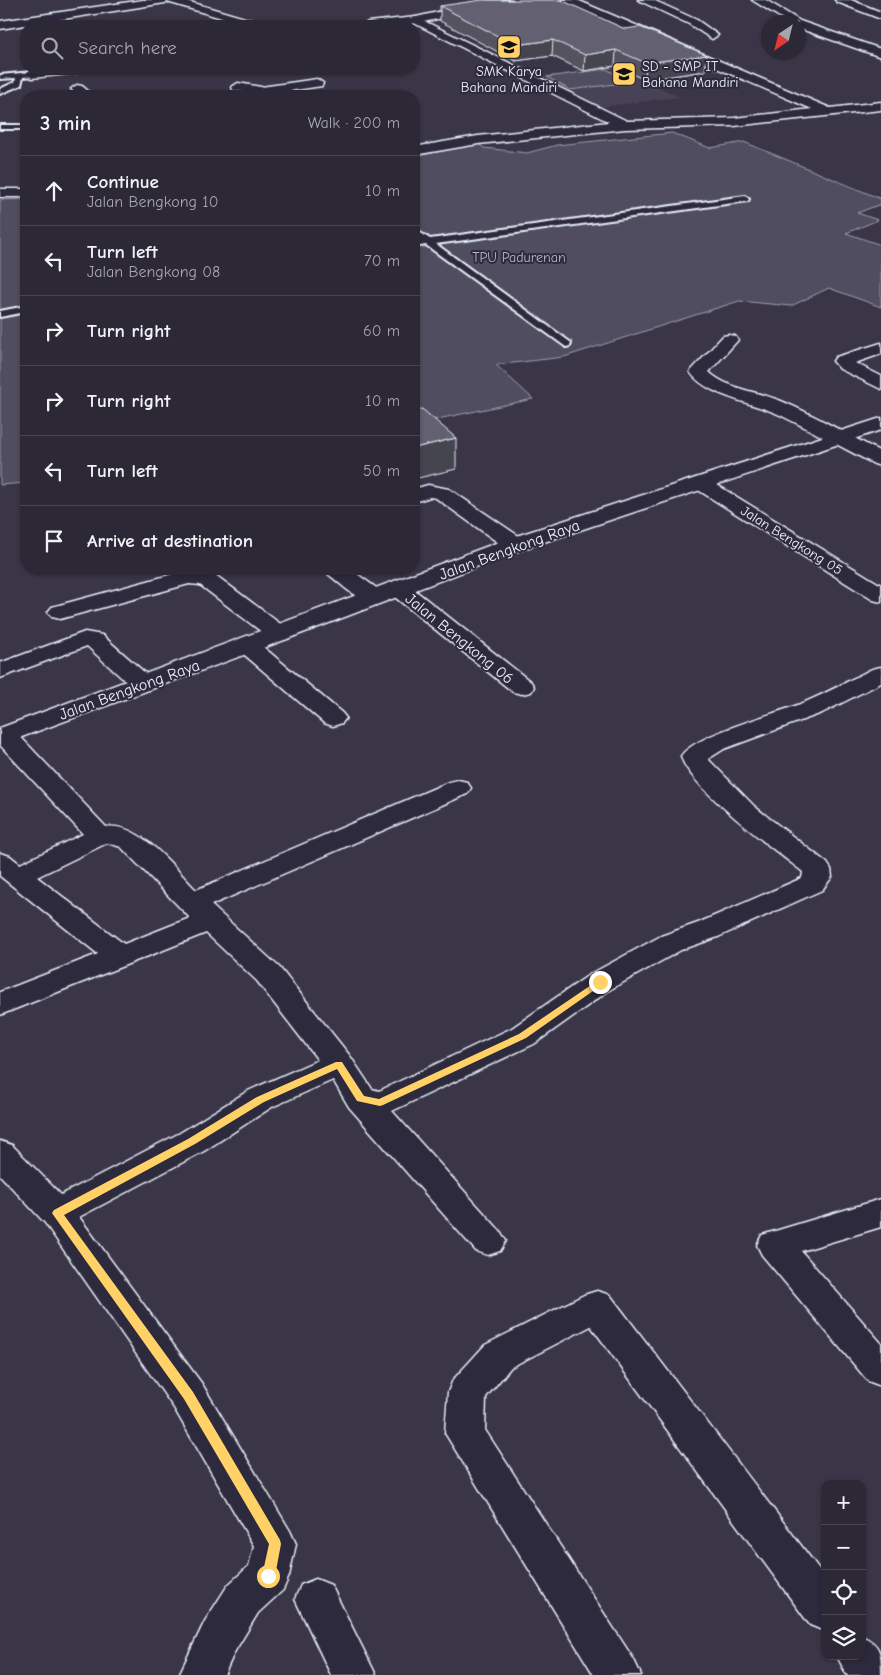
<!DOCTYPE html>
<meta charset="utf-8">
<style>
body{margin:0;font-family:"Comic Neue",sans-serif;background:#383442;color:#f1f3f6}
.controls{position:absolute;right:15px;bottom:15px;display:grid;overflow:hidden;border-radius:10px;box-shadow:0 1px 4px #0004}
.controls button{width:45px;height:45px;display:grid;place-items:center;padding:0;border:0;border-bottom:1px solid #484451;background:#2c2836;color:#f1f3f6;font:25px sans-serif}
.compass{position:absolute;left:761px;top:15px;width:45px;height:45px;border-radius:50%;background:#2c2836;box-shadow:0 1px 4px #0004;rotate:215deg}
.stop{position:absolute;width:15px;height:15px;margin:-11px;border:4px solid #ffd166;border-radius:50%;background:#fff}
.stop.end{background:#ffd166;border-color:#fff;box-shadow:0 1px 5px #0008}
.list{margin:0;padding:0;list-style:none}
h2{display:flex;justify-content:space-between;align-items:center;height:65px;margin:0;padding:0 20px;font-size:21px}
h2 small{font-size:16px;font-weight:400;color:#a6a6ad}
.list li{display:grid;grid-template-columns:32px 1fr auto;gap:15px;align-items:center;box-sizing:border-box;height:70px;padding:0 20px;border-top:1px solid #484451}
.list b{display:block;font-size:19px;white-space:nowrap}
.list p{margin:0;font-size:16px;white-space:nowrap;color:#a6a6ad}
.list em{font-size:16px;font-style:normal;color:#a6a6ad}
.icon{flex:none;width:28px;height:28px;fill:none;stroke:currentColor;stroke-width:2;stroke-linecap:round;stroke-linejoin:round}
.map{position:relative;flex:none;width:881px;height:1675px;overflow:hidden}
.search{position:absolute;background:#2c2836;box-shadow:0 1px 4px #0004;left:20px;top:20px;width:400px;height:55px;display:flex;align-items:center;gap:12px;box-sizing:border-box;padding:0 18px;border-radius:20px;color:#a6a6ad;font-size:19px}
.panel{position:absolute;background:#2c2836;box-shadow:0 1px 4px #0004;left:20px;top:90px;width:400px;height:485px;border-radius:20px}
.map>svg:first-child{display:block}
</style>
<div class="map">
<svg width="881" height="1675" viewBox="0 0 881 1675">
<rect width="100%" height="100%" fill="#3a3648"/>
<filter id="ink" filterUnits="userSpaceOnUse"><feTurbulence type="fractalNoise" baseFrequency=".02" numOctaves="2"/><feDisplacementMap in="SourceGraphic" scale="10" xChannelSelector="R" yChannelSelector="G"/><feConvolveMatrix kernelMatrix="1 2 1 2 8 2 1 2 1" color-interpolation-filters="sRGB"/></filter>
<g filter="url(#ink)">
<path fill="#464354" d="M639 42 709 71 645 81 680 97 599 107 538 76 580 72 554 58Z"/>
<path fill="#504e5f" stroke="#9ca0ac" d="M606 69 630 82 570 90 547 77Z
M672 133 710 148 744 142 881 199V204L857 213 878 220 846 233 881 245V307L829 288 791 306 739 301 564 357 496 365 533 399 414 424V157L477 143 484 148 527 153 557 145Z
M26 199V483L0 485V200Z"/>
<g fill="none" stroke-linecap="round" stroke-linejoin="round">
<defs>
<path id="lane" d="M32 72 36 74 35 76 23 77 21 85 0 94V89L15 82 16 78 0 79V75Z
M0 125H26V129H0Z
M745 196 749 199 748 201 436 244 570 342 571 344 570 346 566 347 426 245 414 247V241L419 240 414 236V229L430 239Z
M26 306V312L0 317V311Z"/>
<path id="street" d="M143 0H171L165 3 0 29V21Z
M561 0H577L830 108 881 102V110L734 126 625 129 478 144 414 155V147L478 136 609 122 412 22 410 20 412 18 416 17 627 121 734 118 812 109 563 2Z
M638 0H653L697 20 718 35 712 39 689 24Z
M752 0H766L800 21 881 49V57L798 28V22H788Z
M835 0H851L881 12V19L837 2Z
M45 69H84L78 73 32 78 26 74 28 71Z
M317 79 323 83 322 86 261 95 233 90 232 87 238 83 261 87Z
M77 85 82 86 94 96H79L71 89Z
M0 189H26V197H0Z
M729 335 735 336 738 340 709 372C729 390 757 391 781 401 815 415 848 435 881 452V466L874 464C843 448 813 431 782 416 754 402 707 397 690 372L723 336Z
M881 343V354L855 363 881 376V389L840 369 833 361 836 357Z
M702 478 709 480 881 585V602L873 600 695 488 692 484 695 480Z
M428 485 449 489 523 539 526 544 523 549 515 551 507 549 436 498 430 497 414 502V489Z
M325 569H350L382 592 385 597 382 602C362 607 343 585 328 574Z
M188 570 214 574 287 629 291 634 287 639 279 641 271 639 200 585 189 584 60 619 52 617 48 612 52 607Z
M399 582 407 584 531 682 534 687 531 692 522 694 513 692 391 594 388 589 391 584Z
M85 632 102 635 152 679 155 684 152 689 143 691 134 689 87 646 0 678V663Z
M248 639 256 641 342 713 346 718 342 723 333 726 324 723 240 651 236 646 240 641Z
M881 667V683L822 713 724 749 708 759 755 807 827 863 831 869 832 877 822 890 718 937 681 950 611 989 534 1044 392 1111 500 1231 506 1241 500 1251 488 1255 476 1251 349 1107 333 1080 272 1107 204 1151 79 1217 202 1384 290 1531 296 1544 289 1576 283 1590 258 1613 235 1651 224 1675H179L205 1621 228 1585 249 1566 254 1546 174 1408 45 1223 0 1175V1141L12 1145 61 1195 180 1133 248 1091 318 1060 257 981 206 933 0 1015V992L98 954 0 876V853L10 856 20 864 83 834 0 745V729L5 727 14 730 106 827C140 822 174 868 196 890L449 782 458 780 467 782 471 788 467 794 211 905 279 967 350 1056 372 1089 379 1091 512 1028 589 975 661 936 698 923 802 878 803 872C776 851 688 786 681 756 696 734 776 714 803 703 827 693 850 680 872 669ZM107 843 121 847 190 918 124 944 37 877Z
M881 1199V1227L801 1251 881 1343V1386L868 1381 762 1255 757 1245 762 1235Z
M597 1291 610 1295 825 1577V1631L810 1625 591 1326 511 1367 486 1397 485 1430 634 1660 641 1675H594L445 1433 448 1392 453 1380 485 1345 584 1295Z
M316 1579 331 1585 376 1675H331L295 1599 301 1585Z
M862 1636C881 1645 881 1653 881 1675H847L837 1656H862Z"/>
<path id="secondary" d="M165 0H183L265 24 267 26H249L167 2Z
M491 0H512L506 3C459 14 411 29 362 26L368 22 416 17Z
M881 418V430L523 549 287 639 0 745V728L507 539Z"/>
</defs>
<use href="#lane" stroke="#e8f1f8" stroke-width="4"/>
<use href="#street" stroke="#e8f1f8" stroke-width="3"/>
<use href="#secondary" stroke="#e8f1f8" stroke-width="3"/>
<use href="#lane" fill="#2f2a3d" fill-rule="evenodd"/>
<use href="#street" fill="#2f2a3d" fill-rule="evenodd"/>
<use href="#secondary" fill="#2f2a3d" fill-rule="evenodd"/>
</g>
<path fill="#555361" stroke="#e8f1f8" d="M440 6 705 71 645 80 615 66 584 71 552 56 515 61 440 21Z"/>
<path fill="#45444f" stroke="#e8f1f8" d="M553 40 552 56 515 61V45Z
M616 50 615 66 584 71 585 55Z
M707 55 705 71 645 80 646 63Z
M456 438V469L414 479V448Z"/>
<path fill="#636171" stroke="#e8f1f8" d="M482 0H561L625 29 640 27 707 55 646 63 616 50 585 55 553 40 515 45 440 6Z
M422 409 456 438 414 448V411Z"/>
</g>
<path fill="#ffd166" d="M600 979 604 982 603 984 526 1038 383 1105 380 1106 357 1101 337 1069 264 1102 195 1144 64 1215 193 1392 280 1540 281 1544 275 1576 273 1580 268 1582 264 1580 262 1576 269 1544 184 1399 54 1216 52 1213 54 1210 188 1139 257 1097 336 1062H342L364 1096 379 1099 519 1034Z"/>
<defs>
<symbol id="school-square" viewBox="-11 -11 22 22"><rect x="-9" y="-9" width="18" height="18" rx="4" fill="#ffd166" stroke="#2f2a3d"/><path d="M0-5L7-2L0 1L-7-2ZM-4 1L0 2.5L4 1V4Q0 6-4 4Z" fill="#111"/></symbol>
</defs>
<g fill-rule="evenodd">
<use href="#school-square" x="495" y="33" width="28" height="28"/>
<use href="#school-square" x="610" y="60" width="28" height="28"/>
</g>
<g text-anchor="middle" stroke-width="4" stroke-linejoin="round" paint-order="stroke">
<g font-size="14" fill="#e8f1f8" stroke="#2f2a3d" text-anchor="start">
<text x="642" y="71">SD - SMP IT<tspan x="642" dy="16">Bahana Mandiri</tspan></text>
<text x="509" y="76" text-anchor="middle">SMK Karya<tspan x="509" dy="16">Bahana Mandiri</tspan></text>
</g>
<g font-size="14" fill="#b3b8c2" stroke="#2f2a3d">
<text x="519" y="262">TPU Padurenan</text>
</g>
<g font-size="14" fill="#e8f1f8" stroke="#2f2a3d">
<text transform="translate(792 540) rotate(32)" y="5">Jalan Bengkong 05</text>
</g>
<g font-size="16" fill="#e8f1f8" stroke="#2f2a3d">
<text transform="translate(509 549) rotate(-20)" y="6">Jalan Bengkong Raya</text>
<text transform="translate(460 638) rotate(39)" y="6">Jalan Bengkong 06</text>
<text transform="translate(129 689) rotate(-20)" y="6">Jalan Bengkong Raya</text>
</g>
</g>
</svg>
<div class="controls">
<button>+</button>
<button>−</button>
<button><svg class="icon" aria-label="locate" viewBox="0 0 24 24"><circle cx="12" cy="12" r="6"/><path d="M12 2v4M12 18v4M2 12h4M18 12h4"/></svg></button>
<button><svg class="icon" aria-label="layers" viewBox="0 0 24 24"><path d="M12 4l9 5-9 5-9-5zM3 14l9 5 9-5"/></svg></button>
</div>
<svg class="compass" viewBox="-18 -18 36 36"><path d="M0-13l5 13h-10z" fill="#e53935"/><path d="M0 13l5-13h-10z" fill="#a6a6ad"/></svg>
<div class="stop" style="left:268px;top:1576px"></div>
<div class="stop end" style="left:600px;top:982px"></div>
<div class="search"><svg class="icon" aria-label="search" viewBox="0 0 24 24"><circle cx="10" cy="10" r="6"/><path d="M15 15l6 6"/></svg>Search here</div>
<section class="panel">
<h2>3 min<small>Walk · 200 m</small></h2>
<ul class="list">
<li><svg class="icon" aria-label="ahead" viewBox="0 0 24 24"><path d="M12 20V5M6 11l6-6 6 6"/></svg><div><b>Continue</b><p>Jalan Bengkong 10</p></div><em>10 m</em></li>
<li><svg class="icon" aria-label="left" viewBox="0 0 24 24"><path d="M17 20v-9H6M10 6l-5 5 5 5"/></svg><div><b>Turn left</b><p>Jalan Bengkong 08</p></div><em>70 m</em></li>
<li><svg class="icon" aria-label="right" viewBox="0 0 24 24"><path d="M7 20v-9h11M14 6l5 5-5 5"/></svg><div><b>Turn right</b></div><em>60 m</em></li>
<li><svg class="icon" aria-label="right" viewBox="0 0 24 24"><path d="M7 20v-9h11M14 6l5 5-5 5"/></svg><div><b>Turn right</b></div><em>10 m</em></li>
<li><svg class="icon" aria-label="left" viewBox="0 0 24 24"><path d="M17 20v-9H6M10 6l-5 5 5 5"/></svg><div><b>Turn left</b></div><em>50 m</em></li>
<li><svg class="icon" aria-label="arrive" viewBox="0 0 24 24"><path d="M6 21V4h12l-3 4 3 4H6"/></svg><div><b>Arrive at destination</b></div></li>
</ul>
</section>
</div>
